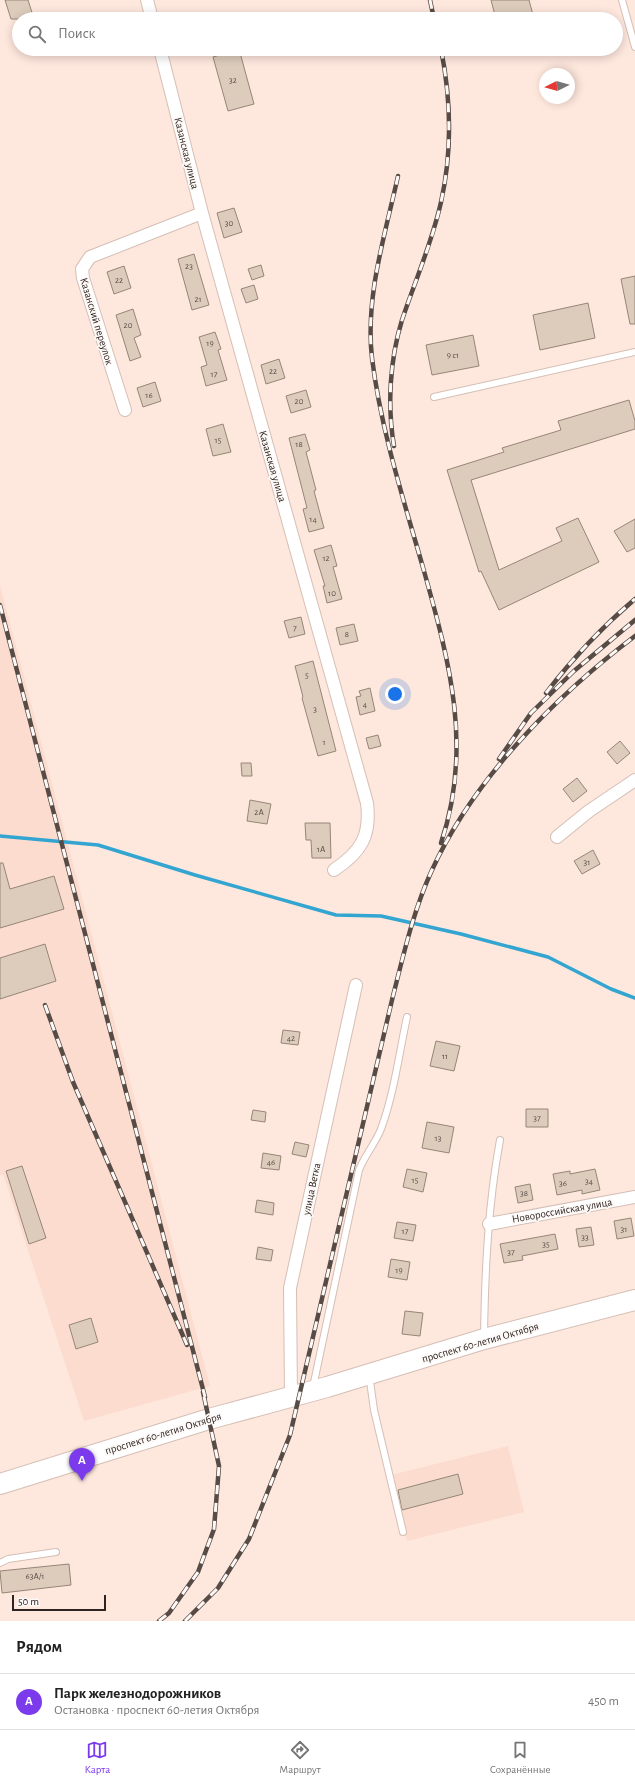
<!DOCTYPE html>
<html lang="ru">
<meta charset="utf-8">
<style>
body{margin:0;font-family:"Alegreya Sans",sans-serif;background:#f2f2f2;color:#222}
.compass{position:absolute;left:539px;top:68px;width:36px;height:36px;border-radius:50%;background:#fff;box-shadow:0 2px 10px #0003;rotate:264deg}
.scale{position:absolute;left:12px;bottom:10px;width:94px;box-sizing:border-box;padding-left:4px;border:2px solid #2d2421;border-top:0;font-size:11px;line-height:14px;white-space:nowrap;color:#2d2421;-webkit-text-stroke:3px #fdf9f7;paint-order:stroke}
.you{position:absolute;left:395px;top:694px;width:14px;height:14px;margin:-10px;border:3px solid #fff;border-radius:50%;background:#1a73e8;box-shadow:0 0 0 6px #1a73e833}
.badge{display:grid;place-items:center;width:26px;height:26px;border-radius:50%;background:#7c3aed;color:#fff;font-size:13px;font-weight:700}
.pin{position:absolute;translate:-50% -33px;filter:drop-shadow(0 1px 2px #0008)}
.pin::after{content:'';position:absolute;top:21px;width:14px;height:12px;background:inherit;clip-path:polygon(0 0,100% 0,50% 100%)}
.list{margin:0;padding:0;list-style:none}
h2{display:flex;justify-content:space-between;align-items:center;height:52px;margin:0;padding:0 16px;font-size:17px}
h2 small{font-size:13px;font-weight:400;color:#767676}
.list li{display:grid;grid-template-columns:26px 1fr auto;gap:12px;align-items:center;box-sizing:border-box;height:56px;padding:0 16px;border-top:1px solid #e0e0e0}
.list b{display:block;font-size:15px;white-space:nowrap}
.list p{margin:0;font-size:13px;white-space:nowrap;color:#767676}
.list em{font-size:13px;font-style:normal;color:#767676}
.icon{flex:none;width:22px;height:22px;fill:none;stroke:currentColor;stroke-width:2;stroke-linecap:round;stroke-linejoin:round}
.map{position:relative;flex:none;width:635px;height:1621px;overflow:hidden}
.search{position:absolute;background:#fff;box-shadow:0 2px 10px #0003;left:12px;right:12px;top:12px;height:44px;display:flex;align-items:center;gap:10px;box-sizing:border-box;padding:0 14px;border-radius:22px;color:#767676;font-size:15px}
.sheet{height:108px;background:#fff}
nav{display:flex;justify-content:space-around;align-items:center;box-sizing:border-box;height:56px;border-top:1px solid #e0e0e0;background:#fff;font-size:11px;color:#767676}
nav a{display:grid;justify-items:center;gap:2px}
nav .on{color:#7c3aed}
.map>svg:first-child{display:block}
</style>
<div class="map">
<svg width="635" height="1621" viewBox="0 0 635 1621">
<rect width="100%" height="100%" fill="#fee7dd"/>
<path fill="#fcdccf" d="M0 585 210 1386 84 1421 3 1174 0 1175Z
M508 1446 524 1512 407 1541 391 1475Z"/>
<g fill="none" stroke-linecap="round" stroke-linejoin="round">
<path stroke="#32a5d1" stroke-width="3.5" d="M0 836 98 845 195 875 336 915 381 916 461 934 548 957 611 989 635 998"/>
</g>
<path fill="#ddccbc" stroke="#968677" d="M5 0H28L34 19H11Z
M491 0H529L533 15 517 19H496Z
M239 49 254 104 228 111 213 57Z
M234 208 242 232 224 238 217 213Z
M194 254 209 305 192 310 178 259Z
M261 265 264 276 252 280 248 269Z
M124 266 131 288 114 294 107 272Z
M635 276V324H630L621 279Z
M254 285 258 299 246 303 241 289Z
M588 303 595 338 540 350 533 315Z
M133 309 141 335 134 338 141 357 130 361 116 315Z
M215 332 221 349 218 350 227 380 206 386 201 367 207 365 199 337Z
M473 335 479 366 432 375 426 345Z
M279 359 285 378 266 384 261 365Z
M155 382 161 401 143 407 137 388Z
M306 390 311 407 291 413 286 396Z
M629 400 635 421V429L471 480 499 570 562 541 556 528 578 518 599 562 499 610 481 571 479 572 447 470 504 452 502 448 561 430 558 421Z
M223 424 231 452 213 456 206 429Z
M305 434 310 450 306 452 316 490 314 491 324 528 309 532 303 509 307 508 289 438Z
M635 519V548L627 552 614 531Z
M331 545 337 566 333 567 342 599 327 603 323 586H325L314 550Z
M301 617 305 634 289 638 284 621Z
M354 624 358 641 340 645 336 628Z
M313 661 336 751 318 756 302 698 303 697 295 666Z
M370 688 375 711 360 715 356 697 361 696 359 691Z
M378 735 381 746 369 749 366 738Z
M620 741 630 753 617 764 607 752Z
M241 763H251L252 776H242Z
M577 778 587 791 573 802 563 789Z
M250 800 271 804 267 824 247 821Z
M305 823H330L331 858H312L311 840H306Z
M593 850 600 864 582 874 574 861Z
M0 863H3L10 889 54 876 64 909 0 928Z
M45 944 56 981 0 999V958Z
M283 1030 300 1032 298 1045 281 1043Z
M436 1041 460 1046 454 1071 430 1066Z
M526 1109H548V1127H526Z
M253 1110 266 1112 265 1122 251 1120Z
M427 1122 454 1127 449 1153 422 1148Z
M295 1142 309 1145 306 1157 292 1154Z
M263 1153 281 1156 279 1170 261 1168Z
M22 1166 46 1238 29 1244 6 1171Z
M407 1169 427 1173 423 1192 403 1187Z
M595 1169 600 1190 582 1194V1190L557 1195 553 1174 570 1171V1174Z
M530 1184 533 1200 518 1203 515 1187Z
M257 1200 274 1203 273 1215 255 1212Z
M631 1218 634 1236 617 1239 614 1221Z
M397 1222 416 1225 413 1241 394 1238Z
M591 1227 594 1245 579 1247 576 1229Z
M555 1234 558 1249 522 1256 523 1260 504 1263 500 1244Z
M258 1247 273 1250 271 1261 256 1259Z
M391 1259 410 1262 407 1280 388 1277Z
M405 1311 423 1313 420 1336 402 1334Z
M91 1318 98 1342 76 1349 69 1325Z
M458 1474 463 1494 402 1510 398 1490Z
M69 1564 71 1585 2 1593 0 1571Z"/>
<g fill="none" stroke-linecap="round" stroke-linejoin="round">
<defs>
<path id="service" d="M622 0 635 47
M434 397 635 352
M484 1336C485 1270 488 1205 500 1140
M370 1381 374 1410 403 1532
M313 1387 359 1170C365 1155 375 1144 381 1129 394 1094 399 1054 407 1017
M0 1563 8 1559 56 1552"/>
<path id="minor" d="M147 0 152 19
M160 49 202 213 367 803C371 836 361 852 334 870
M125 410 83 278 82 269 90 257 202 213
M557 837 589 811 635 780
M489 1224 635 1197
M291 1396 290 1288 356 985"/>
<path id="trunk" d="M0 1484 209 1419 327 1387 484 1339 635 1300"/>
</defs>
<use href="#service" stroke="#d5bfb5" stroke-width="8"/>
<use href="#minor" stroke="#d5bfb5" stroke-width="14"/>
<use href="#trunk" stroke="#d5bfb5" stroke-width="22"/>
<use href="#service" stroke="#fff" stroke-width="6"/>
<use href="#minor" stroke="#fff" stroke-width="12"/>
<use href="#trunk" stroke="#fff" stroke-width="20"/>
<defs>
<path id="rail" d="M430 0 434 19
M398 176C385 235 365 297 372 358 381 431 404 501 424 571 450 664 473 748 441 843
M394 446C387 405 390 359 402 320 415 281 432 243 441 202 452 153 451 99 441 49
M0 605 205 1397
M546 693C573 658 602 627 635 599
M499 759 531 713 574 671 635 620
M45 1005 73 1082 187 1345
M159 1621 169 1613 198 1572 214 1529 219 1466 203 1392
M185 1621 218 1588 249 1539 290 1435 392 1000C403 957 413 911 432 870 474 778 556 696 635 636"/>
</defs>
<use href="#rail" stroke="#574b46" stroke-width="4.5"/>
<use href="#rail" stroke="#fdf9f7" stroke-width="3" stroke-dasharray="9" stroke-linecap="butt"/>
</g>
<g text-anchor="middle" stroke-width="3.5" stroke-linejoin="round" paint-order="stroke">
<g font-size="9" fill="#594e48">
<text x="233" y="83">32</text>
<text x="229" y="226">30</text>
<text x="189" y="269">23</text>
<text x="119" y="283">22</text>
<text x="198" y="302">21</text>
<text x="128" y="328">20</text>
<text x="210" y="346">19</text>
<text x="453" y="358">9 с1</text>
<text x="273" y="374">22</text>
<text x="214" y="377">17</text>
<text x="149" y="398">16</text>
<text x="299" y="404">20</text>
<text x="218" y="443">15</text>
<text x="299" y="447">18</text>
<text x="313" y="522">14</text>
<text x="326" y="561">12</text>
<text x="332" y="596">10</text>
<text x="295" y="631">7</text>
<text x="347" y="637">8</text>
<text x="307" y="678">5</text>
<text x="365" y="707">4</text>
<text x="315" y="712">3</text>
<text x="324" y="745">1</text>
<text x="259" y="815">2А</text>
<text x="321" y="852">1А</text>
<text x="587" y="865">31</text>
<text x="291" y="1041">42</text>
<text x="445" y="1059">11</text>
<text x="537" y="1121">37</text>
<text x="438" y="1141">13</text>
<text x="271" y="1165">46</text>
<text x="415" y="1183">15</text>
<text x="589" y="1184">34</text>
<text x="563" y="1186">36</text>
<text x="524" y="1196">38</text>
<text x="624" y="1232">31</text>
<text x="405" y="1234">17</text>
<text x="585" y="1240">33</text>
<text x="546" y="1247">35</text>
<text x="511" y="1255">37</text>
<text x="399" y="1273">19</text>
<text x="35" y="1579">63А/1</text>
</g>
<g font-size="11" fill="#2d2421" stroke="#fdf9f7">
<text transform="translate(187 153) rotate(76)" y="4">Казанская улица</text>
<text transform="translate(97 321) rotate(73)" y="4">Казанский переулок</text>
<text transform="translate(273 466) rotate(74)" y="4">Казанская улица</text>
<text transform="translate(311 1189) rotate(-78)" y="4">улица Ветка</text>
<text transform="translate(562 1210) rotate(-10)" y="4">Новороссийская улица</text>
<text transform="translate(480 1342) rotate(-16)" y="4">проспект 60-летия Октября</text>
<text transform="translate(163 1433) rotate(-17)" y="4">проспект 60-летия Октября</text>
</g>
</g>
</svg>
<svg class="compass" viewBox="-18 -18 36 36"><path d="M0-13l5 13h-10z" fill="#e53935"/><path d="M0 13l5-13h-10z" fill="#767676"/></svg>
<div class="scale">50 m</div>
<div class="you"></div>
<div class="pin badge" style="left:82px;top:1481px">A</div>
<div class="search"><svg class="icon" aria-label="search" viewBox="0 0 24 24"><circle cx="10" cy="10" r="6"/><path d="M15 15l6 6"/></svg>Поиск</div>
</div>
<section class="sheet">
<h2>Рядом<small></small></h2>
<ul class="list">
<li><span class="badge">A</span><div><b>Парк железнодорожников</b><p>Остановка · проспект 60-летия Октября</p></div><em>450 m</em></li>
</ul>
</section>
<nav>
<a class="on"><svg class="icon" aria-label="map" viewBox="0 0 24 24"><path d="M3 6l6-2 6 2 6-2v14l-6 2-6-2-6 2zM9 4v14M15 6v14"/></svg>Карта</a>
<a><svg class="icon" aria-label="directions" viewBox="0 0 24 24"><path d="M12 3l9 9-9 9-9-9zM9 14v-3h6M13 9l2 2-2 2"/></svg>Маршрут</a>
<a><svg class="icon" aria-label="saved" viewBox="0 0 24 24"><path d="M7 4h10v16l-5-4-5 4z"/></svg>Сохранённые</a>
</nav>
